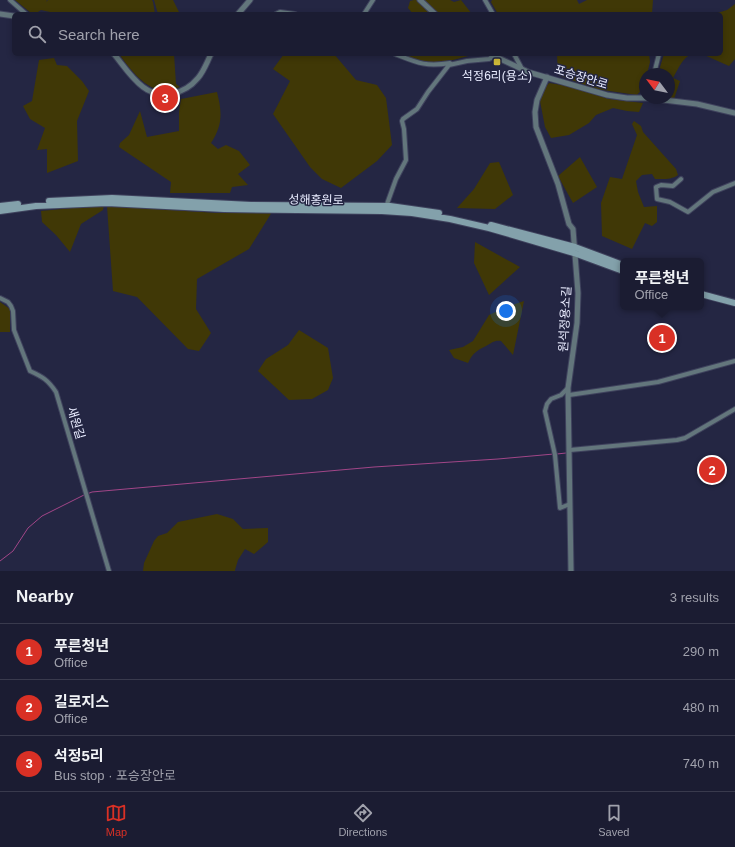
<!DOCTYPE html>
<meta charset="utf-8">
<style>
body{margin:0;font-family:Arial,"Noto Sans KR",sans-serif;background:#28293e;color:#f1f3f6}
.compass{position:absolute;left:639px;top:68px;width:36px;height:36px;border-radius:50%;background:#1b1c32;box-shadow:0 2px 6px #0003;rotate:302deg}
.you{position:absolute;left:506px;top:311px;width:14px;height:14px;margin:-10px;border:3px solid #fff;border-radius:50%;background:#1a73e8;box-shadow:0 0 0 6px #1a73e833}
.badge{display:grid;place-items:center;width:26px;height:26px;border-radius:50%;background:#d93025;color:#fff;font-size:13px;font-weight:700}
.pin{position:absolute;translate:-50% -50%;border:2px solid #fff;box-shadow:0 1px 4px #0006}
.popup{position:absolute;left:620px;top:258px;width:84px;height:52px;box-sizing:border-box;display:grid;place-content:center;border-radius:6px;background:#1b1c32;filter:drop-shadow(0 1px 3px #0005);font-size:13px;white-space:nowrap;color:#a0a1ac}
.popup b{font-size:15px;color:#f1f3f6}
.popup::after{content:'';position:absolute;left:50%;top:100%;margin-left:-8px;border:8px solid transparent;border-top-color:#1b1c32}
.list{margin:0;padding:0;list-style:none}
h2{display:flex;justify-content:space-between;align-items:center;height:52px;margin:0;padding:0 16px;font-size:17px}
h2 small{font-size:13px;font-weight:400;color:#a0a1ac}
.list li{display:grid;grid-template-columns:26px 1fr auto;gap:12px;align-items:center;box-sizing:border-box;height:56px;padding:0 16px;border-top:1px solid #393a4d}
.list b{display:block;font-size:15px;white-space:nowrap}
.list p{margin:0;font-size:13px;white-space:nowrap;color:#a0a1ac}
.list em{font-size:13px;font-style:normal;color:#a0a1ac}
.icon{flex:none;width:22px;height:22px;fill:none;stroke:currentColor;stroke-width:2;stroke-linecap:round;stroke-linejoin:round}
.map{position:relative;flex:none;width:735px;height:571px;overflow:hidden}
.search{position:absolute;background:#1b1c32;box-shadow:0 2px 6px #0003;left:12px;right:12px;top:12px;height:44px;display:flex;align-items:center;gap:10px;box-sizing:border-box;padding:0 14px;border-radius:6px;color:#a0a1ac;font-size:15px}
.sheet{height:220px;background:#1b1c32}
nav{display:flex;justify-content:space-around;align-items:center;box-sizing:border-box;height:56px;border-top:1px solid #393a4d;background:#1b1c32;font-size:11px;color:#a0a1ac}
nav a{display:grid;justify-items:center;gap:2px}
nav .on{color:#d93025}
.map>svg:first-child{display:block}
</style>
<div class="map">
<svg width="735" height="571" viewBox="0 0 735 571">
<rect width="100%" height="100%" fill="#242643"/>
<path fill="#403806" d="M15 0H47L46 2 48 0H152L153 2 155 14H59L41 10 38 12 31 13Z
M154 0H173L180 14H158Z
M414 0H450L454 2 461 0 472 14H413L408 8 410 1Z
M492 0H577L579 4 587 0H653L652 14H549L548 13 544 14H498L491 2Z
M735 4V59L729 66 702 54H721V14H714L727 10Z
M119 54H174L176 84 180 87C152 100 133 73 119 54Z
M284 54H334L356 80 377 85 386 98 392 145 377 161 341 188 322 179 310 167 273 114 290 81 273 69Z
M409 54H508V55H472L453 60 424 64 408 57Z
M557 54H649L650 62 647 74H645L644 87 637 95 596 89 558 75Z
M664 54H692C683 57 678 69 673 78L680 81 674 99 667 98H669V74H658Z
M54 58 57 65 67 66 82 81 89 91 77 121 78 161 47 173V149L37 150 45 128 30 119 23 106 32 101 39 60Z
M549 83 568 86 609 99 643 103 639 112 627 111 613 108 596 115 589 123 569 135 551 138 545 127 540 101 543 90Z
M217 92C222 112 223 125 211 143L218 149 226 145 239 151 250 165 238 174 248 185 232 187 230 193H170L171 182 119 147 120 143 129 135 140 111 147 137 179 131V112L181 99Z
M634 121 641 126 643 132 676 169 678 175C671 180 663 179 655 179L652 174 642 175 636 181 638 192 644 207 657 206V222L652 226 645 223 632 249 602 236 601 203 610 177 622 179 637 135 632 124Z
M580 157 597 187 573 203 558 176Z
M499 162 513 195 495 209 457 208 474 189 490 163Z
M104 205 103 210 81 224 70 252 56 235 42 222 41 211Z
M107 206 217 213 272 212 249 249 197 279 196 309 211 333 199 351 188 349 137 297 113 291Z
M475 242 520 267 489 295 474 263Z
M524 301 513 355 501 341C494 340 492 343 486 346 476 351 473 353 468 363L454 358 449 350 463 347 473 341 489 315 504 308Z
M0 302 10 309V332H0Z
M299 330 328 348 333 378 328 390 312 399 289 400 258 371 266 359 288 345Z
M217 514 233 519 243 529 268 528V542L254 554 245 549 238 560 235 570V571H143L144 563 154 541 158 536 167 533 178 522Z"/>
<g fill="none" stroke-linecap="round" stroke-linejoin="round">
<path stroke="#a24688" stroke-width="1" d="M557 454 566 453
M87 494 92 492 374 467 498 459 554 454
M0 561 13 551 28 528 42 516 84 495"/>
<defs>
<path id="minor" d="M10 0 26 14
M485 0 493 14
M276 14 280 12 295 14
M364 14 373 0
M395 54C418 63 426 67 450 63
M514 54 522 69
M654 74 659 54
M681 179 673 186 661 185 656 187 657 199 670 202 688 212 713 192 735 183
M387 204 396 179 406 160 404 129 402 121 403 119 417 109 428 92 449 65 467 61 489 59 495 56
M0 298 8 302 11 306 13 311 14 330 30 371C43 377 48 380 56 392L109 571
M568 388 561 395 551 399 547 404 545 411 555 455 560 508 570 504
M569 395 658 382 735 361
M570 450 677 440 685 438 735 409"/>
<path id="tertiary" d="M420 0 435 14
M0 14 14 16
M238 14 250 0
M114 54C123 65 131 78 143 87 160 100 184 95 198 78 204 71 207 62 211 54
M490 54 528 72 607 95 627 98H647L697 104 735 113
M547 77 537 100 535 112 536 127 558 184 569 224 573 229 578 293 577 323 568 388 571 571"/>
<path id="secondary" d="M49 201 112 198 251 205 390 206 439 213
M0 206 18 204
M0 211 36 206 107 203 224 209 382 211 412 213 450 219 489 228 574 253 623 271
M491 225 575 247 623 265
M701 294 735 303"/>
</defs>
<use href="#minor" stroke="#3f425d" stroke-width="6"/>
<use href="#tertiary" stroke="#3f425d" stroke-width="7"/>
<use href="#secondary" stroke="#3f425d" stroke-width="8"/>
<use href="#minor" stroke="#63767c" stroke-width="4"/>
<use href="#tertiary" stroke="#63767c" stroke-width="5"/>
<use href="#secondary" stroke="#83a1ab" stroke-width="6"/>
</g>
<rect fill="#ceb938" stroke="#242643" stroke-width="1.5" x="493" y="58" width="8" height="8" rx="2"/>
<g text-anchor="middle" stroke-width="3" stroke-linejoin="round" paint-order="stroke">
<g font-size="12" fill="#e8ebfe" stroke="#242643">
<text x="497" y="80">석정6리(용소)</text>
</g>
<g font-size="12" fill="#e8ebfe" stroke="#242643">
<text transform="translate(581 77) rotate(17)" y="4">포승장안로</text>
<text transform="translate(316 200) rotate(1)" y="4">성해홍원로</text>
<text transform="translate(565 319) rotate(-87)" y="4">원석정용소길</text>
<text transform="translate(76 423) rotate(73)" y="4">새원길</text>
</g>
</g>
</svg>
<svg class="compass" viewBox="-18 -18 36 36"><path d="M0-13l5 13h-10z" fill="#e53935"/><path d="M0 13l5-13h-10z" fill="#a0a1ac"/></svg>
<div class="you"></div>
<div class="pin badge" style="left:662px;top:338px">1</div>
<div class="popup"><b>푸른청년</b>Office</div>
<div class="pin badge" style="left:712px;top:470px">2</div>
<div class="pin badge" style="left:165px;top:98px">3</div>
<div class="search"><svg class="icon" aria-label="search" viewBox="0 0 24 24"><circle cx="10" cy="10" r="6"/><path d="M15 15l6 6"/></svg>Search here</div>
</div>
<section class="sheet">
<h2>Nearby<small>3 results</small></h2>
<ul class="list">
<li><span class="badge">1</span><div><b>푸른청년</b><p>Office</p></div><em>290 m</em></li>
<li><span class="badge">2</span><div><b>길로지스</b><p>Office</p></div><em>480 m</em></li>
<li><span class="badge">3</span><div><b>석정5리</b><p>Bus stop · 포승장안로</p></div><em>740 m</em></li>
</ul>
</section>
<nav>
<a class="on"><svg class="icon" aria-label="map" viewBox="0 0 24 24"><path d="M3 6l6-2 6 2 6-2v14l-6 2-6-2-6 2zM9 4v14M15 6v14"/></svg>Map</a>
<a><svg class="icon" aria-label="directions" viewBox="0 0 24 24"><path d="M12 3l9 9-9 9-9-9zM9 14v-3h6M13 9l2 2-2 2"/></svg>Directions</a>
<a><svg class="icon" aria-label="saved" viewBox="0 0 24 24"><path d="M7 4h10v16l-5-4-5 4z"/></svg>Saved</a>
</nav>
